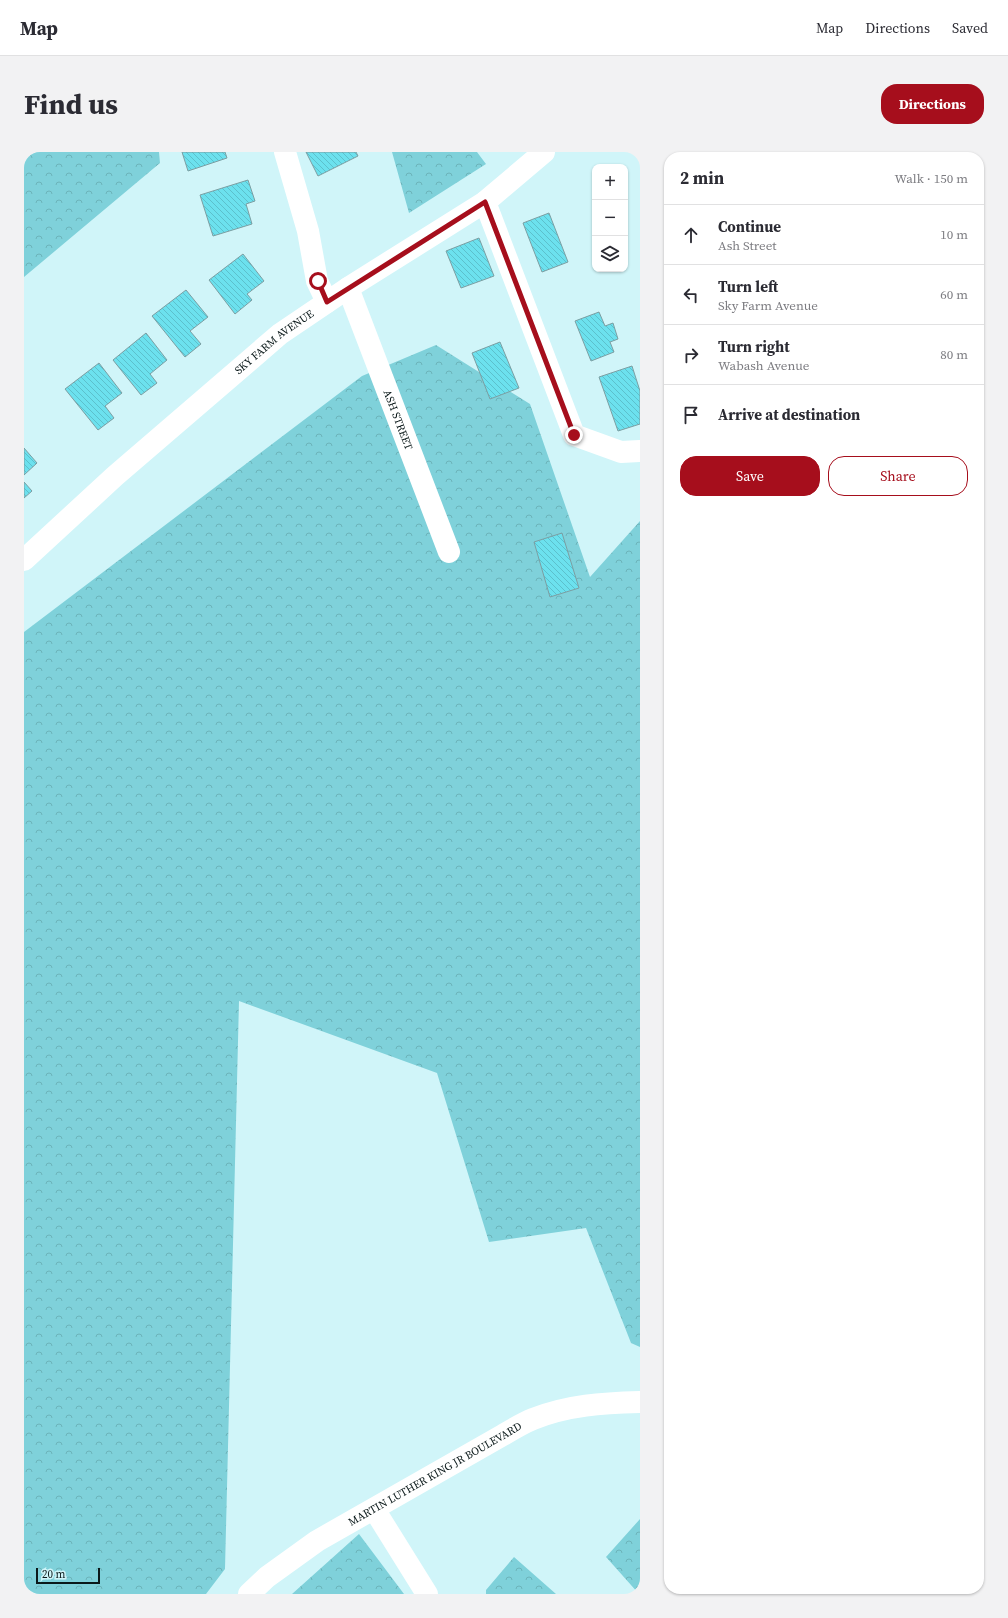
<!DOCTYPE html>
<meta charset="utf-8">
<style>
body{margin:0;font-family:"Source Serif 4",serif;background:#f2f2f3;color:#2b2b33}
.controls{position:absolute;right:12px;top:12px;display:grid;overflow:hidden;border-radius:8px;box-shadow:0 1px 3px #0004}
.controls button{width:36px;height:36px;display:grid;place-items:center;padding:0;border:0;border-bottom:1px solid #e1e1e2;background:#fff;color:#2b2b33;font:20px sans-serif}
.scale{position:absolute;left:12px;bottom:10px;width:64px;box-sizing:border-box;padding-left:4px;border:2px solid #0b191a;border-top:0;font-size:11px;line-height:14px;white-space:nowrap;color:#0b191a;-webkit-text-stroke:3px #d0f5f9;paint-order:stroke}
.stop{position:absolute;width:12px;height:12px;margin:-9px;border:3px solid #a60e1c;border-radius:50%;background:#fff}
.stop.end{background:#a60e1c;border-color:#fff;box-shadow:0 1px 4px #0008}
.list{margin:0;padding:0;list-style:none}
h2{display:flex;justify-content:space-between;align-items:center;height:52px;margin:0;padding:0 16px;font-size:17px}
h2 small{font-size:13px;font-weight:400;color:#7c7c81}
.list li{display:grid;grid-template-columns:26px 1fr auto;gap:12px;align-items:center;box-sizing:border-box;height:60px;padding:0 16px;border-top:1px solid #e1e1e2}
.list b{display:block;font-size:15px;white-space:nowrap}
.list p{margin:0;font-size:13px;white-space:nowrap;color:#7c7c81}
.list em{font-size:13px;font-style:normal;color:#7c7c81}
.actions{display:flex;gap:8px;padding:12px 16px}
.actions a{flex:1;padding:9px 0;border:1px solid #a60e1c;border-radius:16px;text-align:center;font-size:14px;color:#a60e1c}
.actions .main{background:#a60e1c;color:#fff}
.icon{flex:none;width:22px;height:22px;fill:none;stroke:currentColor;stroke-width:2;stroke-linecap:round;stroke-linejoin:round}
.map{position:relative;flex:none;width:616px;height:1442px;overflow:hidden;border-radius:16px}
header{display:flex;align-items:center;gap:24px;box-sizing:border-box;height:56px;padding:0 20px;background:#fff;border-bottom:1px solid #e1e1e2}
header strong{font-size:19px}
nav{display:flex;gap:22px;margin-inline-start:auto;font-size:14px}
.intro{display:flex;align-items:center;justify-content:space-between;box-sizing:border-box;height:96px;padding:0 24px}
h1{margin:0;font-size:28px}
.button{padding:10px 18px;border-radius:16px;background:#a60e1c;color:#fff;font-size:14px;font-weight:700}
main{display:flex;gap:24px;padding:0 24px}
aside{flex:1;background:#fff;border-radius:16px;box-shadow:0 1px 3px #0004}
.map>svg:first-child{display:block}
</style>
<header>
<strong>Map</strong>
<nav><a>Map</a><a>Directions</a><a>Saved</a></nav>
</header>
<div class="intro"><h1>Find us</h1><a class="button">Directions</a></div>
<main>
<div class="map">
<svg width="616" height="1442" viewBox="0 0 616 1442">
<defs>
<pattern id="forest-crowns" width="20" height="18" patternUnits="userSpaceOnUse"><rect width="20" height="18" fill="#7fd1da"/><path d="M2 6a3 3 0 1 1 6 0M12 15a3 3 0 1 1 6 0" fill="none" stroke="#6cb3ba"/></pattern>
<pattern id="building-back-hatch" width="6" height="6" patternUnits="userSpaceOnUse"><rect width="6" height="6" fill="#6ce1ee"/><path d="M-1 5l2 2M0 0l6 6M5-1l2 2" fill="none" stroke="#5cc0cc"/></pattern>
</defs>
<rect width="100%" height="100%" fill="#d0f5f9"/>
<path fill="url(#forest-crowns)" d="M0 0H135L136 11 0 125Z
M368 0H453L462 12 385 61Z
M412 193 506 252 566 425 616 369V1195L607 1191 562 1076 465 1090 413 921 215 849 201 1417 182 1442H0V480L338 224Z
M616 1367V1442H615L582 1405Z
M335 1382 380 1442H268Z
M490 1405 532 1442H462V1438Z"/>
<path fill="url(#building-back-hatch)" stroke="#7c9ea2" d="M158 0H201L203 6 164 19Z
M282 0H332L334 4 294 24Z
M224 28 231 49 222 52 228 72 189 84 176 43Z
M525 61 544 110 518 120 499 71Z
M455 86 470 124 437 136 422 99Z
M219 102 240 129 223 142 228 148 211 162 185 128Z
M162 138 184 165 166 179 177 192 161 205 128 164Z
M575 160 581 174 589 171 594 187 586 190 590 200 567 209 551 169Z
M122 181 143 208 126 222 133 231 117 243 89 208Z
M476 190 495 236 466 247 448 201Z
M75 211 98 241 81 254 90 266 74 278 41 237Z
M608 214 616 239V272L594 279 575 225Z
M0 296 13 311 0 323Z
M0 330 8 339 0 346Z
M538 381 555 436 526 445 510 390Z"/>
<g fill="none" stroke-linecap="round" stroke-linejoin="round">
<g stroke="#fff" stroke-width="22">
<path d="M261 0 284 79 293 129 303 150"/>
<path d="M461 50 550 283 597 300 616 299"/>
<path id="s1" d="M324 136 425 400"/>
<path id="s2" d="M0 408 91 324 256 182 324 136 461 50 520 0"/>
<path d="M350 1357 403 1442"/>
</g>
<path stroke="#fff" stroke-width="22" id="s3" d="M225 1442 243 1425 293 1389 479 1283C489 1277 499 1271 509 1267 544 1253 579 1251 616 1250"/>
</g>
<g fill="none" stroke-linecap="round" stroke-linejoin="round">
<path stroke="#a60e1c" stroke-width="5" d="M294 129 303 150 461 50 550 283"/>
</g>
<g text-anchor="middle" stroke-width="4" stroke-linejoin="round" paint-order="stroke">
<g font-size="11" fill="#0b191a" stroke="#d0f5f9">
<text dy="4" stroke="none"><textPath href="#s2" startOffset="332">SKY FARM AVENUE</textPath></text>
<text dy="4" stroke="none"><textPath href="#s1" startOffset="141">ASH STREET</textPath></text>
<text dy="4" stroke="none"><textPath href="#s3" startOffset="222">MARTIN LUTHER KING JR BOULEVARD</textPath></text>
</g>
</g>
</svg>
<div class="controls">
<button>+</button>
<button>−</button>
<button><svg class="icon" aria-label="layers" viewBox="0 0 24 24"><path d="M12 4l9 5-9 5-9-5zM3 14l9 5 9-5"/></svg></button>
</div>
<div class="scale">20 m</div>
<div class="stop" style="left:294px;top:129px"></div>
<div class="stop end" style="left:550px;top:283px"></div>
</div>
<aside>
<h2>2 min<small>Walk · 150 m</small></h2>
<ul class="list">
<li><svg class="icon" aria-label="ahead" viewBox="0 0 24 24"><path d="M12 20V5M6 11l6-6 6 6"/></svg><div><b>Continue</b><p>Ash Street</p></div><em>10 m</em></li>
<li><svg class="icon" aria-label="left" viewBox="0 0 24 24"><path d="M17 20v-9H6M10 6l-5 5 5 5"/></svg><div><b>Turn left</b><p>Sky Farm Avenue</p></div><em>60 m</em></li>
<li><svg class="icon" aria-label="right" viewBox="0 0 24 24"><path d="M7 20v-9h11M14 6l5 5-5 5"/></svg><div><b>Turn right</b><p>Wabash Avenue</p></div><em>80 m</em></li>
<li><svg class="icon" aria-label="arrive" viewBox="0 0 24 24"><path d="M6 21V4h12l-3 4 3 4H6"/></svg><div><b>Arrive at destination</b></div></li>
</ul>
<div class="actions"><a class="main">Save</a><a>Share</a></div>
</aside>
</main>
